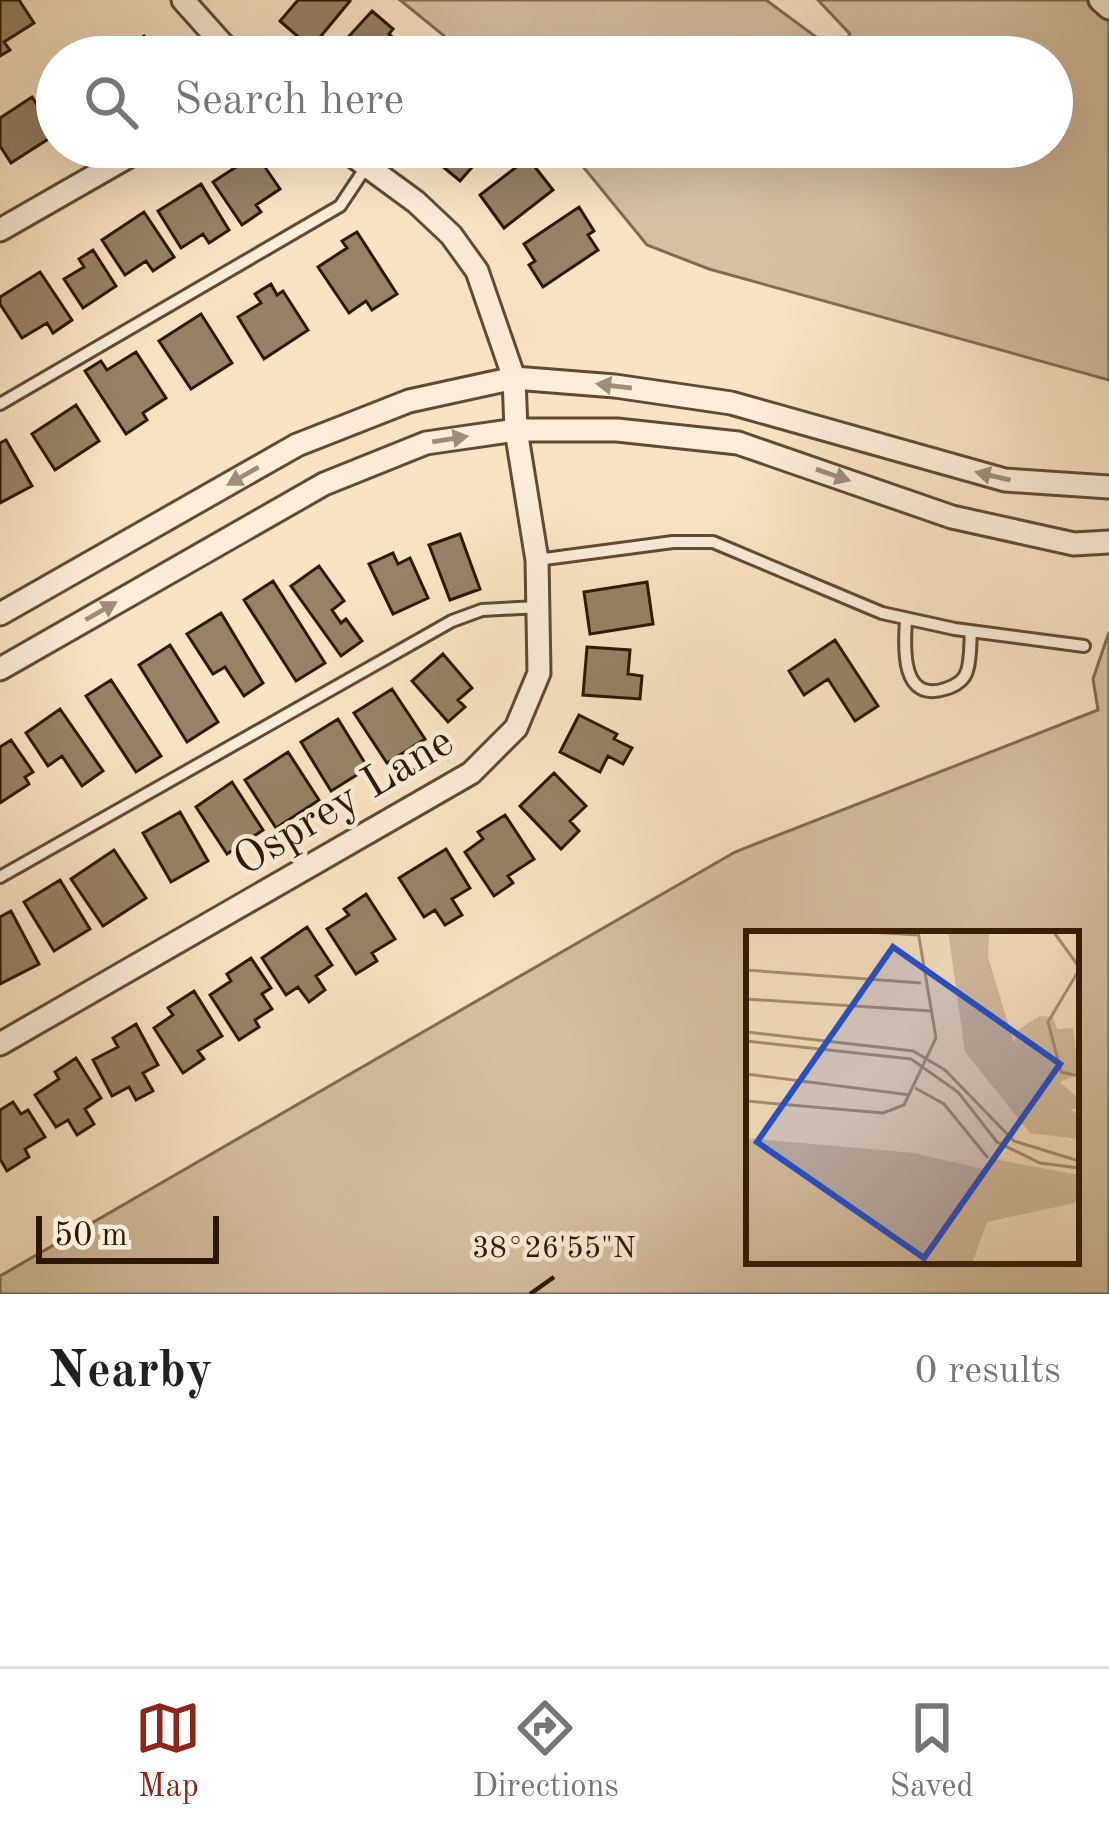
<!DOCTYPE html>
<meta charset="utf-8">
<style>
body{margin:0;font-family:"Old Standard TT",serif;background:#f2f2f2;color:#202124}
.scale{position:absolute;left:36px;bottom:30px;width:183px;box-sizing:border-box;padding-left:12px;border:6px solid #2e1700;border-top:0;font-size:33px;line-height:42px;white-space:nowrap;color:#2e1700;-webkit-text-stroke:9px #fcedd8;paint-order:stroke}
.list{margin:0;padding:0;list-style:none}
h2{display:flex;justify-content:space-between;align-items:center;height:156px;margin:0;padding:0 48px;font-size:51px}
h2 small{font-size:39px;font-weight:400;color:#757577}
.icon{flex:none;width:66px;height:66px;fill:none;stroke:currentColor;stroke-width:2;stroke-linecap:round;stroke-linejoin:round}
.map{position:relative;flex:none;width:1109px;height:1294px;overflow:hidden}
.search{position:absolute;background:#fff;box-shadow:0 12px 48px #0002;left:36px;right:36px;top:36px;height:132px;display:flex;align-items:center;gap:30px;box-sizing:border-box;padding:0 42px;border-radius:66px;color:#757577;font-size:45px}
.sheet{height:372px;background:#fff}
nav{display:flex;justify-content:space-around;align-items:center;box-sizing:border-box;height:168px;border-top:3px solid #e0e0e0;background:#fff;font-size:33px;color:#757577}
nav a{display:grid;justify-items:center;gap:6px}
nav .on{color:#8f2418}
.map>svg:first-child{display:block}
</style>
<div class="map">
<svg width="1109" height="1294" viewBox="0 0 1109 1294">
<rect width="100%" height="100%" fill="#fae3c3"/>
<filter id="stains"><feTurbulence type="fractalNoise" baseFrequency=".00167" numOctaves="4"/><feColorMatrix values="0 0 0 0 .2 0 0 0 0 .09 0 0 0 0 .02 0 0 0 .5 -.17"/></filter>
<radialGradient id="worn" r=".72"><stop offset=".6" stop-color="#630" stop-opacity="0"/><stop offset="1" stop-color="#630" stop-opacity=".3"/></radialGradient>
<path fill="#d7c0a2" stroke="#826c51" stroke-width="3" fill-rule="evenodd" d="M400 0H766L839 54 850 34 818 0H1109V380L709 269 647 245 567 147H1052V57H470Z
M1109 632V1294H0V1276L735 852 1098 710 1093 679ZM749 934H1076V1261H749Z"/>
<path fill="#988165" stroke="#2e1700" stroke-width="3" d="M0 0H19L34 23 4 42 10 50 0 56Z
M298 0H349L350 1 311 48 280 21Z
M372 11 393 29 389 34 402 46 392 57H330Z
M144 36 158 57H112Z
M32 97 56 134 11 163 0 146V118Z
M429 147H490L460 181 442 166 446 161Z
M256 154 280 189 256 205 261 212 242 225 213 182Z
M528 158 553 190 504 228 480 195Z
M201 184 229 230 209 243 203 234 181 248 158 211Z
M579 207 594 231 588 235 598 250 543 287 529 265 535 261 524 244Z
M144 212 174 257 153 271 146 261 125 275 102 240Z
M357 232 397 294 372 310 366 301 349 313 318 267 347 248 342 241Z
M93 250 116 286 83 308 64 279 84 267 79 259Z
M40 272 72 320 53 333 47 323 22 338 0 304V297Z
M271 284 277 295 283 291 308 330 264 359 238 317 261 303 255 294Z
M201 314 232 363 191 389 159 341Z
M136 352 166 398 143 413 147 420 126 434 85 371 101 361 107 370Z
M76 405 99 441 55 470 32 434Z
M6 440 32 486 0 503V443Z
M460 534 480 589 450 600 429 545Z
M393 553 398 564 410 558 428 598 393 614 369 564Z
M319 566 344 601 332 610 341 623 346 619 362 641 341 656 291 586Z
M273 581 325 663 296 681 244 600Z
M647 582 653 624 590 634 584 592Z
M221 613 263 683 244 696 225 667 213 674 187 634Z
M835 640 878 706 855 721 828 679 804 695 789 671Z
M170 645 218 722 187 742 139 665Z
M587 647 630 650 628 674 642 676 640 699 583 695Z
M443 654 472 688 458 700 465 707 448 722 412 681Z
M111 680 161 756 136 772 86 696Z
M392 689 425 739 387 763 354 713Z
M60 709 103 771 82 786 62 756 48 766 26 733Z
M579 715 617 734 614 739 632 748 623 764 608 756 600 772 560 752Z
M338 719 368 768 331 791 301 742Z
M11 740 33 772 25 777 29 784 0 803V747Z
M288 752 319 800 276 828 245 780Z
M554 773 586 806 570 821 579 831 561 849 520 806Z
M232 782 263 830 227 854 196 807Z
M180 812 208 861 171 882 143 833Z
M505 815 534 859 508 876 513 883 494 896 465 852 483 839 478 832Z
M446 849 470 888 452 899 462 915 445 925 435 910 424 917 399 878Z
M114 850 146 898 103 926 71 879Z
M60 880 90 929 54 951 24 902Z
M366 894 395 939 372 953 377 961 356 974 327 929 349 915 344 909Z
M11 911 39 964 0 984V917Z
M307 927 332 965 316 976 325 990 309 1002 298 987 286 995 262 958Z
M251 958 271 988 262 994 272 1009 255 1020 259 1027 239 1040 210 995 231 981 227 974Z
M194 991 222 1036 198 1051 204 1059 183 1073 154 1028 173 1015 168 1008Z
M136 1024 158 1065 143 1073 153 1091 136 1100 129 1087 112 1096 93 1060 118 1047 113 1038Z
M76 1058 101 1098 85 1109 94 1124 77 1135 68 1120 56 1127 35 1095 59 1079 55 1072Z
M13 1102 21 1114 28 1110 45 1137 25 1149 29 1157 7 1171 0 1159V1110Z"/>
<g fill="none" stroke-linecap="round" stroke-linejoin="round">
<defs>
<path id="service" d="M0 404 340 206 366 167
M537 560 673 542H713L882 613 955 629 1084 646
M906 620C904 648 901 703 945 689 955 686 964 681 967 671 971 659 970 643 971 631
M0 877 452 621 482 610 539 607"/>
<path id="minor" d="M183 0 234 57
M1100 0 1109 8
M0 230 145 147
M0 614 297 445 409 401 514 378 615 386 731 403 1005 480 1109 487
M0 669 324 484 426 443 516 430H617L738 443 952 517 1074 544 1109 542
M0 1044 471 773 516 728 539 673 537 560 516 430 514 378 477 271 451 235 416 202 341 147"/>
</defs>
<use href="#service" stroke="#614a31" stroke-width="16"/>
<use href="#minor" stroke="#614a31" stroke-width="27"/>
<use href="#service" stroke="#fcedd8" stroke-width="10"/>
<use href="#minor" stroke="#fcedd8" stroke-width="21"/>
</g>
<defs><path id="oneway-solid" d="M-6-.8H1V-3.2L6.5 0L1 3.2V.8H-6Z" transform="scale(3)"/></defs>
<g fill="#9f8d77">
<use href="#oneway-solid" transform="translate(614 386) rotate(-173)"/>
<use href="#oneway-solid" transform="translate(450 439) rotate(-9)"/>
<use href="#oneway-solid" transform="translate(833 475) rotate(19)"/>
<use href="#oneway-solid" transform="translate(243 476) rotate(150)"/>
<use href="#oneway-solid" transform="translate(993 476) rotate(-167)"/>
<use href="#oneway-solid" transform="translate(101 611) rotate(-30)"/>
</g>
<path fill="none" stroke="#2e1700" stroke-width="4.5" d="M530 1294 554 1277"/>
<g text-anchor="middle" stroke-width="9" stroke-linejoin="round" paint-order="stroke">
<g font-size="45" fill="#2e1700" stroke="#fcedd8">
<text transform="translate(342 799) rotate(-31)" y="16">Osprey Lane</text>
</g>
</g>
<g transform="translate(746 931)">
<rect width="333" height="333" fill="#fae3c3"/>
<path d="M202 0H243L242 26 268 112 273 98 294 85 307 86 311 98 327 97 333 143 314 151 333 168V178H324L333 185V208L284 202 219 121ZM0 207 168 222 237 238 248 228 333 244V271L241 291 226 333H0Z" fill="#d7c0a2"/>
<path fill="none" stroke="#a89175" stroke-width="3" d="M109 0 171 4M307 0 333 36M0 39 175 52M333 39 302 91 315 141 333 145M0 68 185 80M0 101 167 120 199 139 268 210 333 230M0 110 165 128 212 161 251 211 294 232 333 237M0 143 164 164M169 157 198 173 242 227M0 170 137 182 158 174 190 107 172 0"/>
<path fill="#1d4ed8" fill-opacity="0.15" stroke="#1d4ed8" stroke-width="6" d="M147 16 314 133 178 327 11 211Z"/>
<rect width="333" height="333" fill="none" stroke="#2e1700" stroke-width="6"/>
</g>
<g font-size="30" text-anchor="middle" fill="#2e1700" stroke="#fcedd8" stroke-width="9" stroke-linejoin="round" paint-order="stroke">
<text x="554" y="1257">38°26'55"N</text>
</g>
<rect width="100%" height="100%" filter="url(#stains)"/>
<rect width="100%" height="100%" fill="url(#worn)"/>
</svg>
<div class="scale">50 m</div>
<div class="search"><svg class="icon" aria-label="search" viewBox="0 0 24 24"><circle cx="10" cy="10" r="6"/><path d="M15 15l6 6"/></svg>Search here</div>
</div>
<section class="sheet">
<h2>Nearby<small>0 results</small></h2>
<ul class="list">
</ul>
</section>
<nav>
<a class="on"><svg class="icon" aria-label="map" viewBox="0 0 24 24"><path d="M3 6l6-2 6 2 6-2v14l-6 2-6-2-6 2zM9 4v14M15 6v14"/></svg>Map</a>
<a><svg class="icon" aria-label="directions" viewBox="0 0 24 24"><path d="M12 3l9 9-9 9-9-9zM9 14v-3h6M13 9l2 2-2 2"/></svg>Directions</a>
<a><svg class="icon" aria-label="saved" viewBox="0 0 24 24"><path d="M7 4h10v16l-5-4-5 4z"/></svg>Saved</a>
</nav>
